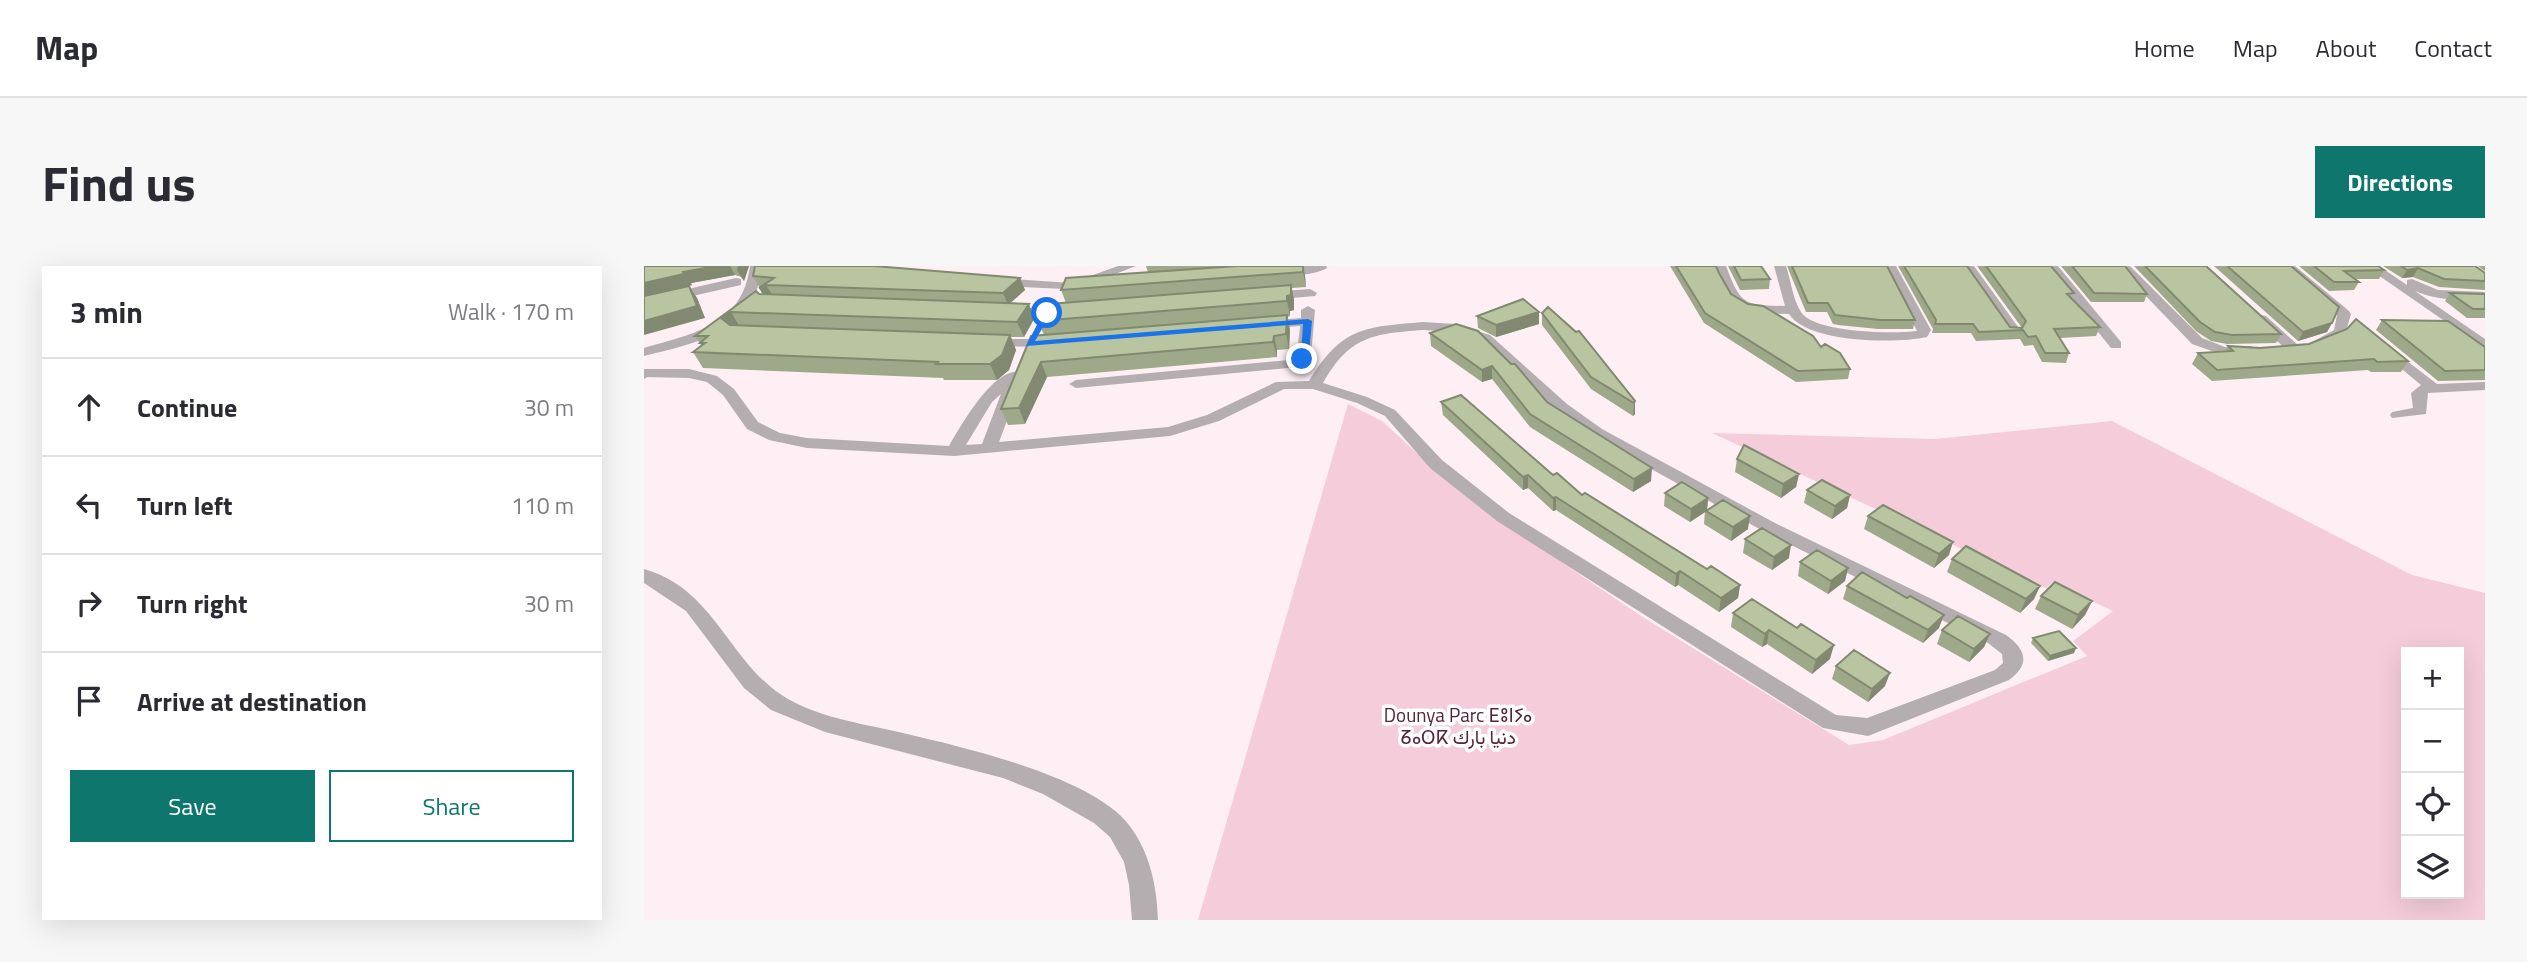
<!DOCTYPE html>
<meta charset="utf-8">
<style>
body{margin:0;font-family:"Titillium Web",Vazirmatn,"Noto Sans Tifinagh",sans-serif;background:#f7f7f7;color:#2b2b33}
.controls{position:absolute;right:21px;bottom:21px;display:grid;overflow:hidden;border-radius:0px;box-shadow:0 7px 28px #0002}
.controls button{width:63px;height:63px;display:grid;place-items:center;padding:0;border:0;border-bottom:2px solid #e1e1e2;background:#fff;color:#2b2b33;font:35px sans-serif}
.stop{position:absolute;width:21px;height:21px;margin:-16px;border:5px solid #1a73e8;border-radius:50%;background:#fff}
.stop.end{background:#1a73e8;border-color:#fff;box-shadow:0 2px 7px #0008}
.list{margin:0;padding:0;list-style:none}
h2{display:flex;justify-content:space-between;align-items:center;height:91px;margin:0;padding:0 28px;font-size:30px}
h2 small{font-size:23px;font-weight:400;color:#7c7c81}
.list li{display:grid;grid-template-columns:46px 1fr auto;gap:21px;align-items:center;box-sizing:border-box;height:98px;padding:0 28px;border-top:2px solid #e1e1e2}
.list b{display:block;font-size:26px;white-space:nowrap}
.list em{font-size:23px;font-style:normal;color:#7c7c81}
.actions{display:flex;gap:14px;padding:21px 28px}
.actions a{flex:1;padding:16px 0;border:2px solid #0f766e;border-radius:0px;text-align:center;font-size:24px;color:#0f766e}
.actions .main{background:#0f766e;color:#fff}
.icon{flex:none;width:38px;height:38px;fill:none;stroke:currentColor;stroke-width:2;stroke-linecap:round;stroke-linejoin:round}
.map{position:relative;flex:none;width:1841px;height:654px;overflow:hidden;border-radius:0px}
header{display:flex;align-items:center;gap:42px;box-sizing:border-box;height:98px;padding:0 35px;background:#fff;border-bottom:2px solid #e1e1e2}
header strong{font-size:33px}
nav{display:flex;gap:38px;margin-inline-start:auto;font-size:24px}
.intro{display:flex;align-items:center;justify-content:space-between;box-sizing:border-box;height:168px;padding:0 42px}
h1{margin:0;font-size:49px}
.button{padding:18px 32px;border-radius:0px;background:#0f766e;color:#fff;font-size:24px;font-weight:700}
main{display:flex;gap:42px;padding:0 42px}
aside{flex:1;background:#fff;border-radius:0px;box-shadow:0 7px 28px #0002}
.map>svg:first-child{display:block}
</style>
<header>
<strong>Map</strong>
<nav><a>Home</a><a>Map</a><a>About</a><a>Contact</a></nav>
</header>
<div class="intro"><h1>Find us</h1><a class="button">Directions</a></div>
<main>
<aside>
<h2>3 min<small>Walk · 170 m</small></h2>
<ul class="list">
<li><svg class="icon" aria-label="ahead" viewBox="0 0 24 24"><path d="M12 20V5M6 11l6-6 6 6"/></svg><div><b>Continue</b></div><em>30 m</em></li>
<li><svg class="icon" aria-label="left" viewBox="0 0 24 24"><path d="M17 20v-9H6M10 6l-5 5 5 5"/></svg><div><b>Turn left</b></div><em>110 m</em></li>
<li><svg class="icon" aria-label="right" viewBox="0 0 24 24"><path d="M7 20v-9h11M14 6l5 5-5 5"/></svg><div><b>Turn right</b></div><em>30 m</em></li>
<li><svg class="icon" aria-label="arrive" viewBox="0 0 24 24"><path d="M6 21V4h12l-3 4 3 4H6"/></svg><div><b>Arrive at destination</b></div></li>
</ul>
<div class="actions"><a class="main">Save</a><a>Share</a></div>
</aside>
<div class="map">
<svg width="1841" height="654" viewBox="0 0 1841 654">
<rect width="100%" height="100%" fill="#feeff4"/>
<path fill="#f5ccda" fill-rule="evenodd" d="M704 138 738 155 774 188 854 253 994 348 1205 479 1239 474 1443 390 1429 375 1469 345 1408 317 1402 322 1068 167 1291 173 1468 155 1768 309 1841 327V654H554ZM1762 386H1815V628H1762Z"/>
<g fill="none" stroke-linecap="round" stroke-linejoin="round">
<path fill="#b5aeb0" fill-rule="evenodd" d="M106 0H118C112 65 54 77 0 90V82C50 67 98 60 106 0Z
M474 0H492L448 17V23L443 24 354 20 348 16 354 12 427 17Z
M653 0H682L683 2C673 9 640 12 631 5L637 1Z
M1070 0H1082C1097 39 1099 39 1141 40L1130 0H1142C1147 15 1149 34 1157 46 1170 67 1250 68 1273 65L1240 0H1252L1287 64 1283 71C1252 78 1163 77 1145 48 1095 47 1087 48 1070 0Z
M1318 0H1330L1377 65 1375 68H1365Z
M1401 0H1414L1477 76V82H1467Z
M1473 0H1486L1558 72 1581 81 1607 80 1614 84 1607 88 1579 89 1548 78Z
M1637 0H1651L1705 45 1707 48 1701 69 1680 81H1670V75L1690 64 1693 49Z
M1721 0H1735L1763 19V14L1768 13 1794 24 1841 26V34C1817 34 1794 35 1771 25L1841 73V83Z
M92 12 97 13V19L0 41V33Z
M666 23 673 27 671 30 625 34 618 30 625 26Z
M664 40 671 44 667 90 654 101 432 122 425 118 432 114 645 94 653 88 656 60 619 63 612 59 619 55 657 52V44Z
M363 42H424L431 46 424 50 358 49 356 46Z
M1617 49 1622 50 1654 79V85H1644L1612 56 1610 53Z
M779 56 811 58 846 69 923 138 958 163 1131 257 1362 369C1383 384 1386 399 1365 414L1224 470 1179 462 853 255 786 202 741 150 713 137 669 123H640L575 155 526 170 310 190 163 182 125 174 103 163 79 129 63 116 45 112 0 111V103H45L73 110 90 123 114 156 136 167 163 172 305 180C317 160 350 100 377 106L379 109 369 119 375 123 355 176 524 161 563 149 632 116 665 115C698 61 720 61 779 56ZM779 64 811 66 836 75 913 144 946 169 1119 265 1344 377 1358 388 1359 397 1351 404 1223 452 1192 449 865 247 798 194 751 144 723 131 679 117C706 70 728 68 779 64ZM357 128 338 178 322 179 348 136Z
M344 73H408L415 77 408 81 339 80V74Z
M1741 78 1793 118 1841 116V124L1784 127 1782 148 1748 152 1746 149 1748 146 1769 142 1767 127 1777 119 1736 85V79Z"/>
<path fill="#b5aeb0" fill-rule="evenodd" d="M0 103 8 104 10 107 0 113Z
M0 303C72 323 85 399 144 433 176 451 214 457 250 465 310 479 447 509 485 559 506 586 513 621 514 654H488L485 619 480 596 466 571 450 557 399 528 359 512 181 466 127 444 100 422 42 345 0 317Z"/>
</g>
<path fill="#9ea98a" d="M0 0H105L100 15 97 11 91 9 47 17 48 19 45 20 53 32 61 52Z
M502 0H660L661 10 662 21 648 22 650 34V44L646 45V50L643 51 646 64 645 83 633 84V91L403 111 381 158 364 159 357 143 400 69 394 55 422 37 417 24 504 6Z
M1026 0H1072L1075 7 1087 28 1177 81 1206 103 1204 113 1152 116 1060 57Z
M1084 0H1117L1126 13 1125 23 1096 24Z
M1143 0H1243L1271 54 1269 63H1234L1194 59 1189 58 1183 46H1162Z
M1254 0H1323L1366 61 1378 62 1333 0H1407L1427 33 1456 61 1452 70 1416 72 1425 87 1422 97 1398 96 1389 79 1380 80 1376 73 1332 75 1327 67H1288L1289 63Z
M1417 0H1481L1503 28 1500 36H1447Z
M1490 0H1562L1637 68 1632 77 1583 78 1567 75 1552 65Z
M1570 0H1647L1688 57 1683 66 1654 75Z
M1655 0H1734L1740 4 1735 13H1712L1715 16 1710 24 1685 25Z
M1739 0H1831L1841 7V24L1795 21 1769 11 1758 12Z
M1834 0H1841V5Z
M109 10 376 12 381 24 365 38 390 53 380 71H367L372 84 365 104 353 114H300L299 112 59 102 49 86 57 79 51 70 115 28H119Z
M1806 27 1841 28V52H1823L1801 35Z
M898 47 991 135V148L989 150 947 123 898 59Z
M833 50 895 58 852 71 834 62Z
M1738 54 1841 81V114L1794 115 1732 64Z
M812 58 903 136 1007 215 989 226 886 161 848 113 838 116 787 80 786 67Z
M1584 80 1764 95 1757 106H1727L1724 104 1568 115 1548 98 1554 87 1581 86Z
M797 136 938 229 1063 303 1096 319 1094 332 1075 346 1034 319 1031 321 912 244 909 245 884 222 879 224 799 149Z
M1093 193 1155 208 1152 221 1137 232 1091 206Z
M1163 224 1206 229 1203 242 1188 253 1160 237Z
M1021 227 1064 232 1063 245 1104 263 1087 275 1060 258 1061 245 1046 256 1020 240Z
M1224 250 1305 289 1290 302 1220 263Z
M1101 273 1145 292 1128 304 1099 287Z
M1308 293 1396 320 1390 333 1376 347 1303 306Z
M1156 296 1204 302 1201 315 1184 328 1154 310Z
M1203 320 1295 362 1279 377 1199 333Z
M1397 330 1448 335 1441 349 1428 363 1391 343Z
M1089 347 1186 393 1168 408 1123 378 1118 381 1087 361Z
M1298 364 1346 368 1340 381 1325 396 1293 378Z
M1389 372 1430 387 1404 395 1387 377Z
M1192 400 1241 420 1224 436 1188 413Z"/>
<path fill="#818a70" d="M72 0H86L91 9 47 17 48 19 0 31V17L39 6Z
M94 0H105L100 15 93 4Z
M659 0 661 10 662 21 659 6Z
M1774 2 1769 11 1758 12 1763 4Z
M376 12 381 24 364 39 359 27Z
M122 19 129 30 122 34 115 22Z
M647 19 650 34V44L646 45V50L643 35V30Z
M45 20 53 32 61 52 0 69V55Z
M385 38 390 53 380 71 373 56Z
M87 46 96 61 87 67 77 52Z
M895 46V58L852 71V59Z
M643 49 646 64 645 83 642 68Z
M1688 57 1683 66 1654 75 1659 66Z
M366 69 372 84 365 104 353 114 346 98Z
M630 70 633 84V91L629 76Z
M397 96 403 111 381 158 375 142Z
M848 100V113L838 116V104Z
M991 135V148L989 150 990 137Z
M1008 202 1007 215 989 226 990 213Z
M1155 208 1152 221 1137 232 1139 218Z
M884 209V222L879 224V211Z
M1206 229 1203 242 1188 253 1191 240Z
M912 231V244L909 245V232Z
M1064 232 1063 245 1046 256 1047 243Z
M1106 250 1104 263 1087 275 1089 261Z
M1309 276 1305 289 1290 302 1295 288Z
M1147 279 1145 292 1128 304 1130 291Z
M1204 302 1201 315 1184 328 1187 315Z
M1036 305 1034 319 1031 321 1032 308Z
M1096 319 1094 332 1075 346 1077 332Z
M1396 320 1390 333 1376 347 1382 333Z
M1448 335 1441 349 1428 363 1434 349Z
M1300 349 1295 362 1279 377 1284 364Z
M1125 364 1123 378 1118 381 1121 368Z
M1346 368 1340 381 1325 396 1330 383Z
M1190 379 1186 393 1168 408 1172 394Z
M1432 382 1430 387 1404 395 1406 390Z
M1246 407 1241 420 1224 436 1228 423Z"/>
<path fill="#b8c5a0" stroke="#818a70" stroke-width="2" d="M0 0H72L39 6 40 8 0 17Z
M111 0H230L376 12 359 27 122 19 115 22 130 12 109 10Z
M593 0H659V6L417 24 422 12Z
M1032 0H1072L1075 7 1087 28 1104 38 1119 40 1169 70 1177 81 1181 78 1196 87 1206 103 1154 105 1061 47Z
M1090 0H1117L1126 13 1097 14Z
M1148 0H1243L1271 54H1236L1191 49 1184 37H1164Z
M1260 0H1323L1366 61 1378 62 1382 55 1342 0H1407L1430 27 1423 28 1456 61 1410 63 1425 87H1401L1392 70 1384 71 1379 64 1335 66 1329 58H1291L1292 54Z
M1428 0H1481L1503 28 1450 27Z
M1501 0H1562L1637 68 1588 69 1571 66 1556 56Z
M1583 0H1647L1695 41 1688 57 1659 66Z
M1670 0H1734L1740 4 1700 5 1715 16H1690Z
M1757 0H1831L1841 7V15L1800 13 1774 2 1763 4Z
M647 19V29L643 30V35L394 55 405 38Z
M45 20 53 40 0 55V30Z
M112 25 115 28 385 38 373 56 87 46 77 52 86 59 366 69 358 89 346 98H292L294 96 49 86 61 77H56L64 70H51Z
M1806 27 1841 28V43H1829Z
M879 33 895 46 852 59 833 50Z
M904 41 932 66 935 65 991 135 990 137 947 111 898 47Z
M643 49 642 68 630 70 629 76 397 96 375 142 357 143 387 70Z
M1712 53 1764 95 1733 96 1730 93 1573 104 1554 87 1589 85 1584 80 1616 82 1665 78 1703 63Z
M1738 54 1804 55 1841 81V104L1801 105Z
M812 58 834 65 867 98H871L903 136 1008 202 990 213 886 148 848 100 838 104 786 67Z
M817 129 909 209 913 207 938 229 941 227 1063 303 1067 300 1096 319 1077 332 1036 305 1032 308 912 231 909 232 884 209 879 211 797 136Z
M1100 179 1155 208 1139 218 1093 193Z
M1178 214 1206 229 1191 240 1163 224Z
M1038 216 1064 232 1047 243 1021 227Z
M1079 234 1106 250 1089 261 1062 245Z
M1239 239 1309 276 1295 288 1224 250Z
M1118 262 1147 279 1130 291 1101 273Z
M1322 280 1396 320 1382 333 1308 293Z
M1173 284 1204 302 1187 315 1156 296Z
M1218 306 1263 332 1266 330 1300 349 1284 364 1203 320Z
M1411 316 1448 335 1434 349 1397 330Z
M1108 333 1153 362 1157 358 1190 379 1172 394 1125 364 1121 368 1089 347Z
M1314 350 1346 368 1330 383 1298 364Z
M1415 365 1432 382 1406 390 1389 372Z
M1210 384 1246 407 1228 423 1192 400Z"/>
<path fill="#1a73e8" d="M403 45 407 47 391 75 664 53 668 55 665 87 661 95 654 93 657 87 659 58 382 80 399 47Z"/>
<g text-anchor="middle" stroke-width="7" stroke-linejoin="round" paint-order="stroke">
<g font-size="19" fill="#562238" stroke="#fff">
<text x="814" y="456">Dounya Parc ⴹⵓⵏⵢⴰ<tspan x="814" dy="22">ⵒⴰⵔⴽ دنيا بارك</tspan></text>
</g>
</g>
</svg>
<div class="controls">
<button>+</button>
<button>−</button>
<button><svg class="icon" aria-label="locate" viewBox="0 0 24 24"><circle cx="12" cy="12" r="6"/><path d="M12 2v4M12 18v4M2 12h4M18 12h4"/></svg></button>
<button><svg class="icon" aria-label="layers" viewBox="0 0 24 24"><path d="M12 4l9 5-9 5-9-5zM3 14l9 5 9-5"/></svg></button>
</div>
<div class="stop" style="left:403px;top:47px"></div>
<div class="stop end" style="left:658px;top:93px"></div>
</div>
</main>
